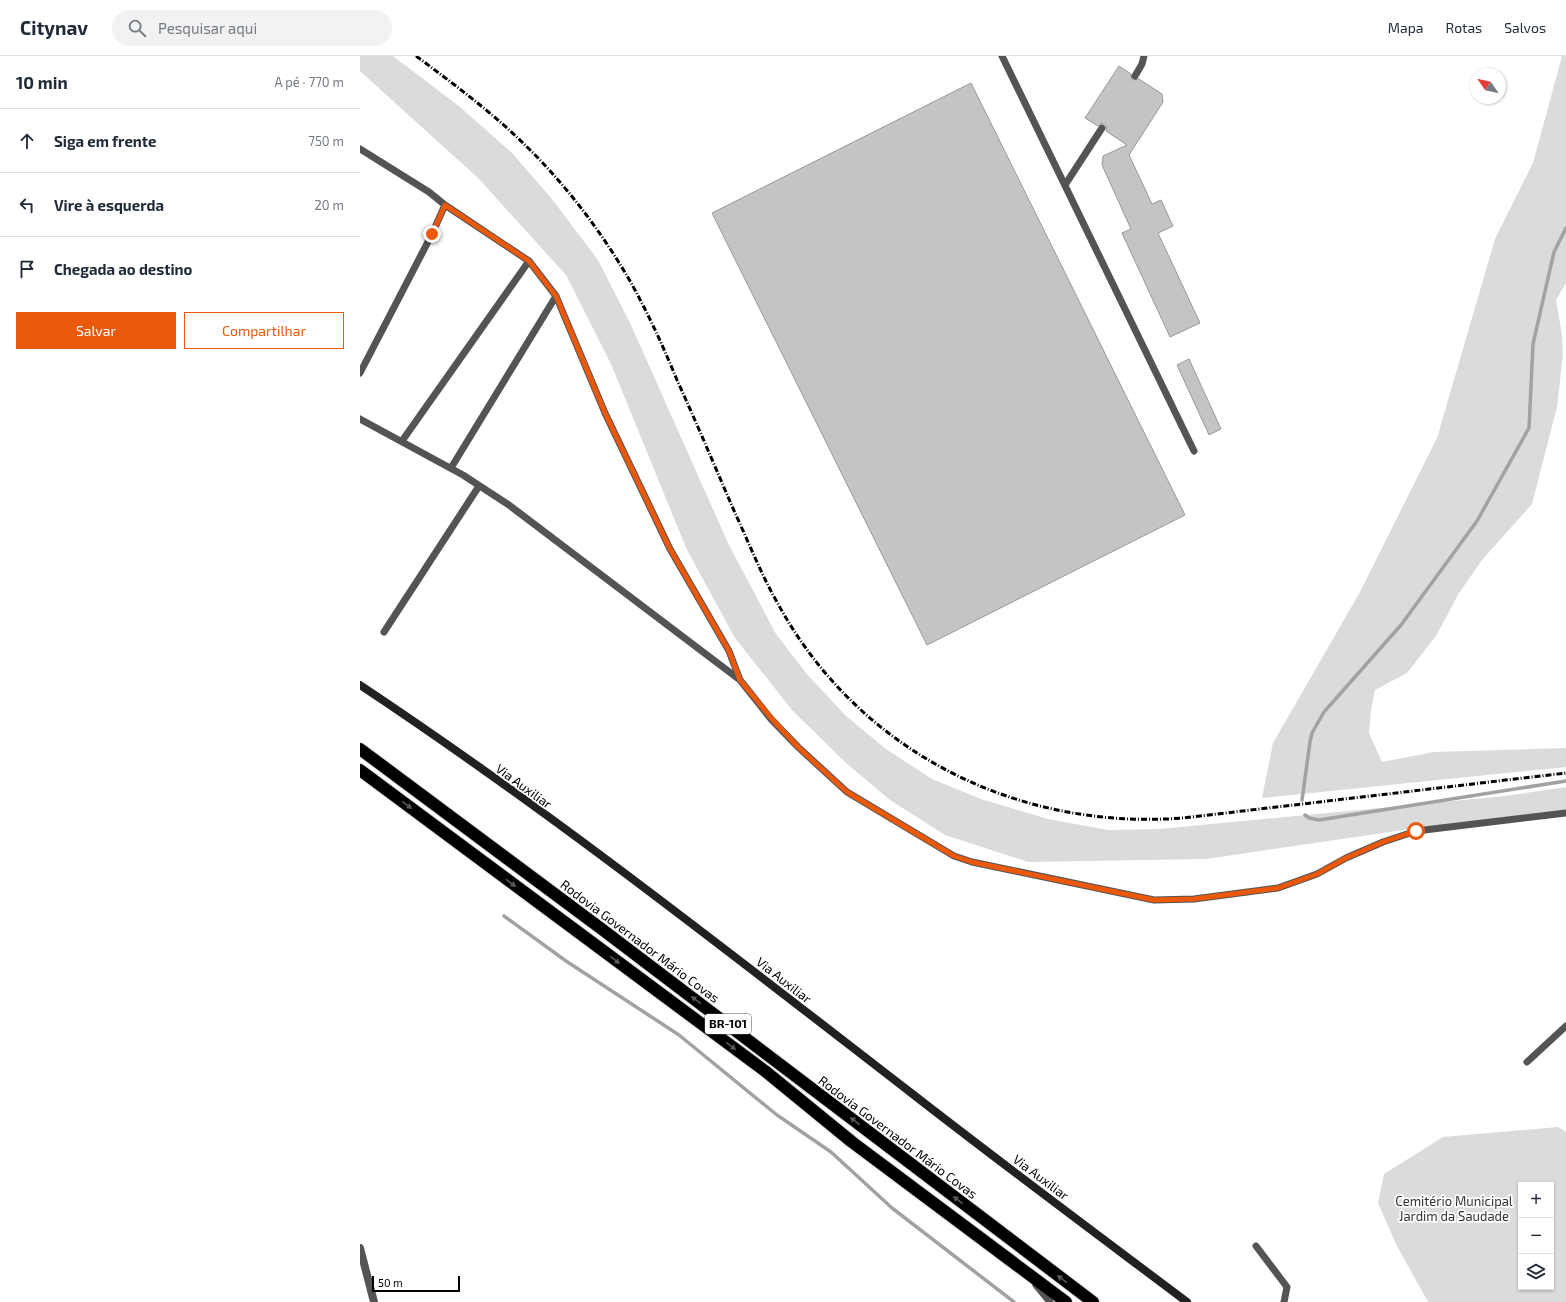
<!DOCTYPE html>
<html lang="pt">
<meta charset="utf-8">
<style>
body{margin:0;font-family:"Exo 2",sans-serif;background:#f2f2f3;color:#1f2937}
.controls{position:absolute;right:12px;bottom:12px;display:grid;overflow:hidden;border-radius:0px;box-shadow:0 1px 3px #0004}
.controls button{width:36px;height:36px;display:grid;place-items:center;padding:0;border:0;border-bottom:1px solid #e0e1e3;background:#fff;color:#1f2937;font:20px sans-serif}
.compass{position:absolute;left:1110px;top:12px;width:36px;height:36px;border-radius:50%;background:#fff;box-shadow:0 1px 3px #0004;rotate:304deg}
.scale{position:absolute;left:12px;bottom:10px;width:88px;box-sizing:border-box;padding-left:4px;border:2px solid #000;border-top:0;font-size:11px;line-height:14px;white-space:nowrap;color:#000;-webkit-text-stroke:3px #fff;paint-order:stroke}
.stop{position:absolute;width:12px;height:12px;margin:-9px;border:3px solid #ea580c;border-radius:50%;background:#fff}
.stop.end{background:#ea580c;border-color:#fff;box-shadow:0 1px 4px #0008}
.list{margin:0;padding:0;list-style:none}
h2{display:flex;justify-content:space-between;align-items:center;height:52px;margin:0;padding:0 16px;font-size:17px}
h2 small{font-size:13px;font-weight:400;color:#747a83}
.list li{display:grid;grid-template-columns:26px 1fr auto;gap:12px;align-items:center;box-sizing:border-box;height:64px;padding:0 16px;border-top:1px solid #e0e1e3}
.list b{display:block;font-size:15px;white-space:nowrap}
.list em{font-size:13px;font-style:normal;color:#747a83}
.actions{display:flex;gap:8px;padding:12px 16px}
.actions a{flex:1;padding:9px 0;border:1px solid #ea580c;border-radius:0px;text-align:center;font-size:14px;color:#ea580c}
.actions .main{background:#ea580c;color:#fff}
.icon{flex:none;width:22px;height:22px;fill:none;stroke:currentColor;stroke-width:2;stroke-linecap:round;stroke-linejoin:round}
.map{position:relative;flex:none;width:1206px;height:1246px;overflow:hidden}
header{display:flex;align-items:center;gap:24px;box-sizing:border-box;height:56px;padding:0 20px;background:#fff;border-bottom:1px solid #e0e1e3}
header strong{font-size:19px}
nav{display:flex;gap:22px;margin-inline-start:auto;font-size:14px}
.search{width:280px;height:36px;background:#f2f2f3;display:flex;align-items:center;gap:10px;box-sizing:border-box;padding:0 14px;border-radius:22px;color:#747a83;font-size:15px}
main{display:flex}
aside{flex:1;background:#fff}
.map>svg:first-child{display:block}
</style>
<header>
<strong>Citynav</strong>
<div class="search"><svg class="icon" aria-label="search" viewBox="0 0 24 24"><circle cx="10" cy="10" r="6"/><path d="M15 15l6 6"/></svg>Pesquisar aqui</div>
<nav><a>Mapa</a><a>Rotas</a><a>Salvos</a></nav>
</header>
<main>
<aside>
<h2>10 min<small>A pé · 770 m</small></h2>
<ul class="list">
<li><svg class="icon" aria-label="ahead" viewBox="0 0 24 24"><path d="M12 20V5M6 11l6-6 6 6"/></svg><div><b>Siga em frente</b></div><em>750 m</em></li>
<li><svg class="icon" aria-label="left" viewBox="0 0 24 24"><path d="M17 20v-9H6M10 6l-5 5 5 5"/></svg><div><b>Vire à esquerda</b></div><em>20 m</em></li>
<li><svg class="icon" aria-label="arrive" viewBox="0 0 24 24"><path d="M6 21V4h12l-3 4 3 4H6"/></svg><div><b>Chegada ao destino</b></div></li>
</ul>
<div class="actions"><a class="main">Salvar</a><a>Compartilhar</a></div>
</aside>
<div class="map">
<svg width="1206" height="1246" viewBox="0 0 1206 1246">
<rect width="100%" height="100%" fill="#fff"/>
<path fill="#dbdbdb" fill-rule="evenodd" d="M0 0H33L100 51 152 97 192 143 238 204 271 269 368 487 416 578 446 617 486 660 526 693 572 723 621 743 688 763 748 774 799 773 1145 740 1206 731V754L1057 772 846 803 668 806 585 779 530 744 486 707 432 654 375 582 327 494 251 308 206 219 118 122 0 15Z
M1202 0H1206V227L1196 244 1202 279 1203 299 1197 351 1172 448 1122 504 1099 537 1076 580 1047 617 1015 634 1011 654 1009 677 1022 706 1074 696 1206 692V711L902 742 913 687 1000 536 1077 382 1135 183 1173 107Z
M1198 1071 1206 1076V1246H1068L1037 1190 1018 1147 1024 1118 1083 1081ZM1161 1129H1191V1231H1161Z"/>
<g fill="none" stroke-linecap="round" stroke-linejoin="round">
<path stroke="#a2a2a2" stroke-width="3.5" d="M942 744 950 686 952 677 964 656 1041 569 1117 465 1169 372 1173 288 1194 196 1206 172
M945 759 949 762 959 764 1206 725
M144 860 206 905 319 979 417 1059 471 1096 532 1152 654 1246"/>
</g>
<path fill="#c4c4c4" stroke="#989898" d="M759 10 771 18 772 24 779 23 802 38 803 46 769 99 792 148 801 144 813 170 798 177 840 267 810 281 762 177 771 173 742 109 743 100 767 89 746 75 747 72 745 68 742 67 738 70 725 62Z
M611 27 825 459 567 589 352 157Z
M829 303 861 373 849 379 817 309Z"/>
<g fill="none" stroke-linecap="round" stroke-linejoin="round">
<defs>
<path id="highway" d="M0 693 243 874 733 1246
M0 714 405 1015 492 1086 706 1246"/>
</defs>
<use href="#highway" stroke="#dbdbdb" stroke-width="14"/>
<path stroke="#545454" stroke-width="7" d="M642 0 834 395
M775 20 782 8 784 0
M0 93 69 136 85 149 72 178 0 317
M705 129 742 72
M85 149 169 205 196 240 245 357 310 493 369 595 380 624
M0 363 103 419 149 449 380 624 411 663 438 691 487 736 594 800 612 806 794 844 834 843 918 832 957 818 986 802 1023 786 1056 775 1206 757
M42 385 169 205
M91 412 196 240
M24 576 119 430
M1167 1006 1206 970
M896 1190 927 1231 924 1246
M676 1229 690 1246"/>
<path stroke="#545454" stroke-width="8" d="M0 1192 14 1246"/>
<path stroke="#212121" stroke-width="8" d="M0 629C190 755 370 897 550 1036 641 1107 734 1176 827 1246"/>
<use href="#highway" stroke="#000" stroke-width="12"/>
<path stroke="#000" stroke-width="3" stroke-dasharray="6 2 1 2" stroke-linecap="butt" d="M56 0C87 23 118 46 147 72 196 116 237 168 270 225 288 257 303 290 317 324 337 368 356 413 375 457 389 487 401 518 417 546 497 695 657 775 823 762L1206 717"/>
</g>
<defs><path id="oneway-solid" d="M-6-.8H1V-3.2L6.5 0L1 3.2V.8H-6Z"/></defs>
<g fill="#595959">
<use href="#oneway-solid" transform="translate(47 749) rotate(37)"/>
<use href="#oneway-solid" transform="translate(151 827) rotate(37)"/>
<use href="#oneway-solid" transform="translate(255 904) rotate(37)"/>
<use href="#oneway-solid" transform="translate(336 944) rotate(-143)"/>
<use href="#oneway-solid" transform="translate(371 990) rotate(37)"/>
<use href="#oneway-solid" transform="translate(495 1065) rotate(-143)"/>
<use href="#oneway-solid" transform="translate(598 1144) rotate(-143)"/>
<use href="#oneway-solid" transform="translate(702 1223) rotate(-143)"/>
</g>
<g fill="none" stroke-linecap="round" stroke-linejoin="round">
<path stroke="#ea580c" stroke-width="5" d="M72 178 85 149 169 205 196 240 245 357 310 493 369 595 380 624 412 663 438 691 487 736 594 800 612 806 794 844 834 843 918 832 957 818 986 802 1023 786 1056 775"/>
</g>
<g text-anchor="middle" stroke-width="3.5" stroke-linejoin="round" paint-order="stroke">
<rect fill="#fff" stroke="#4c4c4c" stroke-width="1" x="345" y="958" width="46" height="20" rx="3"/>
<g font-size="12" font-weight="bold" fill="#000">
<text x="368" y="972">BR-101</text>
</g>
<g font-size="13" fill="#000" stroke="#fff">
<text transform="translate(164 730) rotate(36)" y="5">Via Auxiliar</text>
<text transform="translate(280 885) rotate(37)" y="5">Rodovia Governador Mário Covas</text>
<text transform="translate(424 924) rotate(38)" y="5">Via Auxiliar</text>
<text transform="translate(538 1081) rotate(37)" y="5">Rodovia Governador Mário Covas</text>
<text transform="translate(681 1121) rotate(37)" y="5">Via Auxiliar</text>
</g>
<g font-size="13" fill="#323232" stroke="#fff">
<text x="1094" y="1150">Cemitério Municipal<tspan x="1094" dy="15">Jardim da Saudade</tspan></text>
</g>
</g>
</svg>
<div class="controls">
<button>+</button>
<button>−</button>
<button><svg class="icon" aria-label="layers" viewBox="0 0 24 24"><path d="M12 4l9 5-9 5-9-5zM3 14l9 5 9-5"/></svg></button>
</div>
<svg class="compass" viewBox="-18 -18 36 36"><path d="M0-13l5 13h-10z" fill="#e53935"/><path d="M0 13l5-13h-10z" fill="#747a83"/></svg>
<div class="scale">50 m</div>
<div class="stop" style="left:1056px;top:775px"></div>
<div class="stop end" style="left:72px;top:178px"></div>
</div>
</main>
